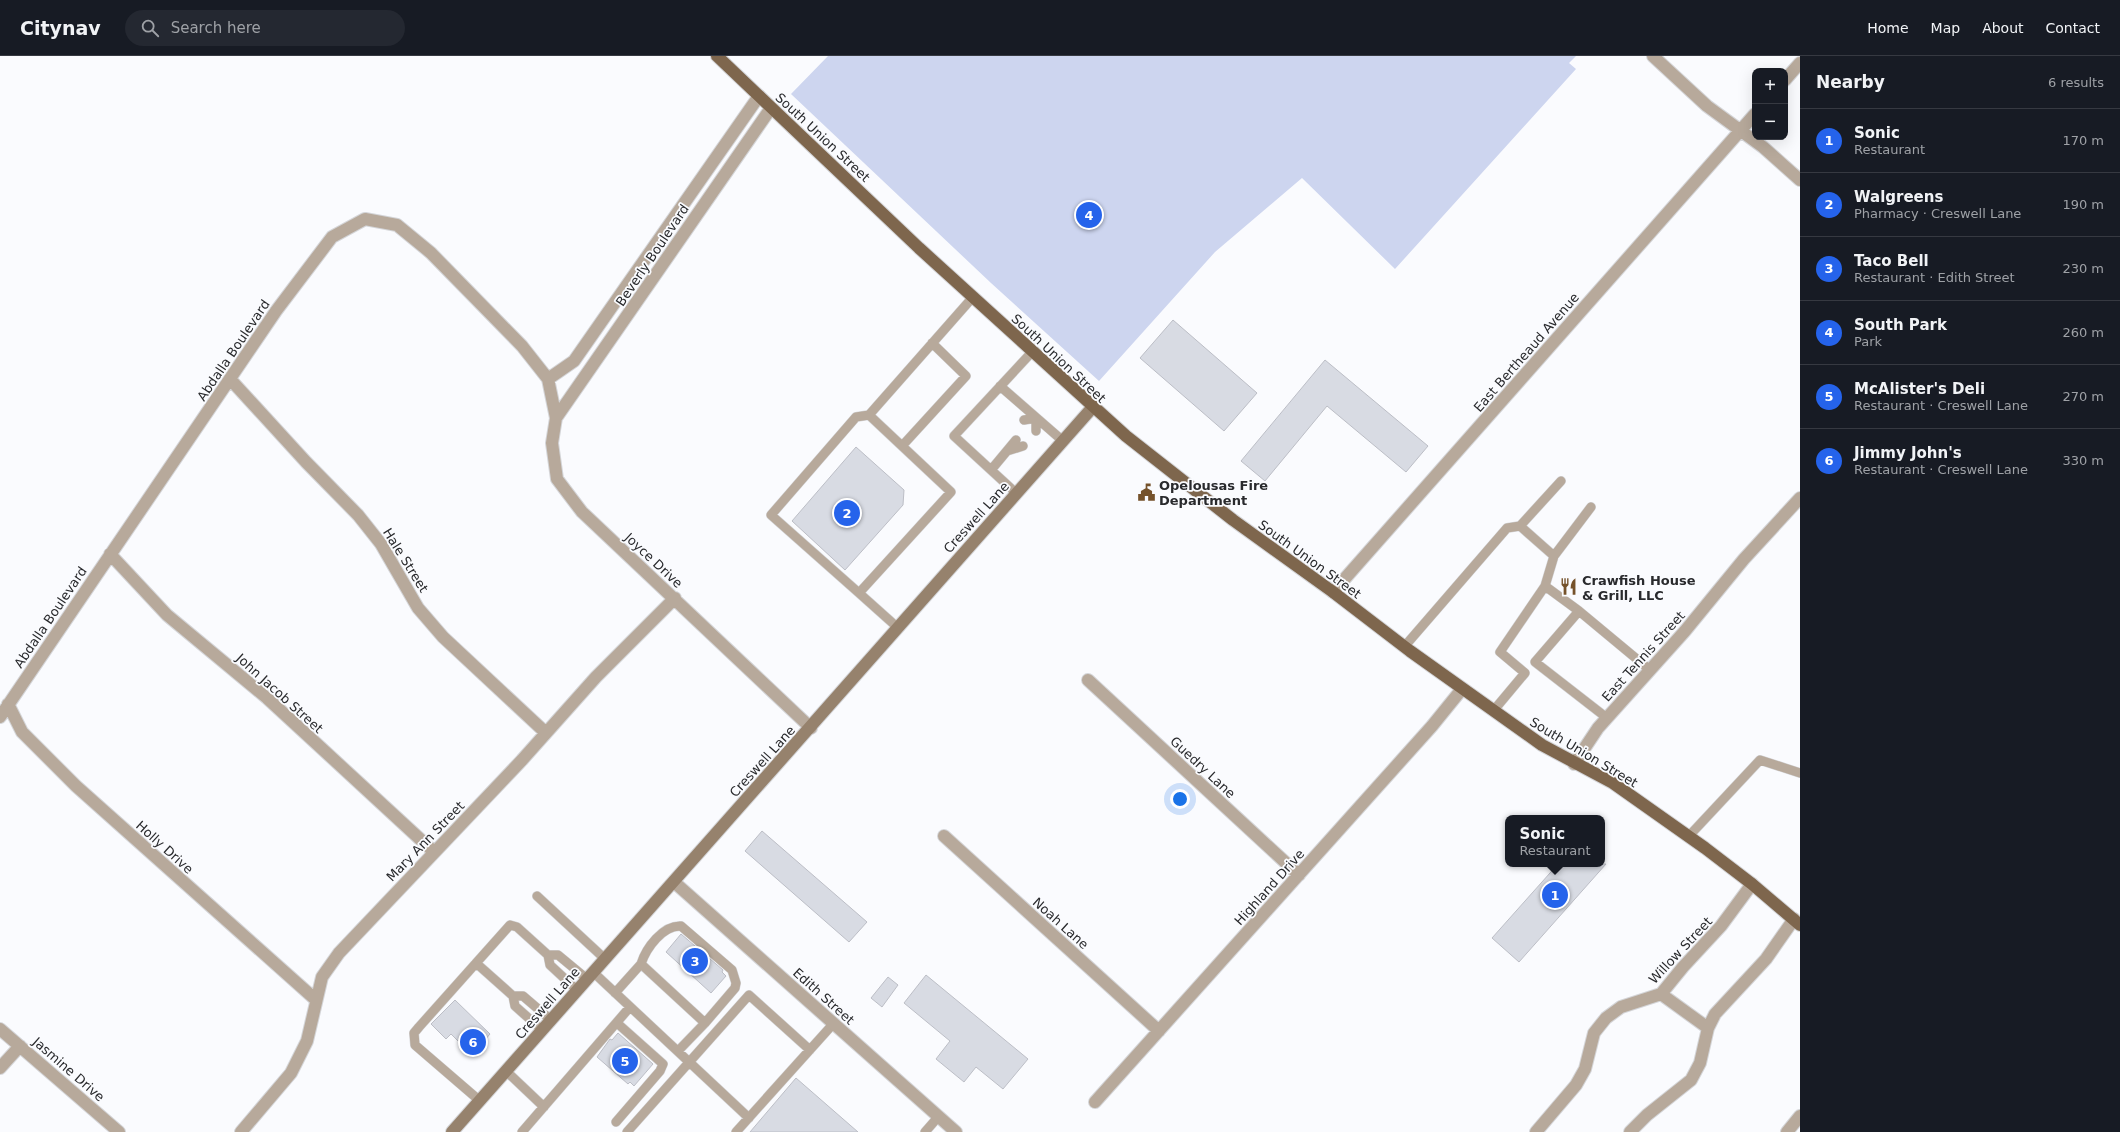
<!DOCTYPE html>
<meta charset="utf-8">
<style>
body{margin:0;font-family:"DejaVu Sans",sans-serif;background:#242831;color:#f1f3f6}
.controls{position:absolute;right:12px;top:12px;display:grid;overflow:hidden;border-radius:8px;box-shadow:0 4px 16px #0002}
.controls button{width:36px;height:36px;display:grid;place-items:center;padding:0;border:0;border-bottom:1px solid #363941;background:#171b24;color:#f1f3f6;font:20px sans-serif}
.you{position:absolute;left:1180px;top:743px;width:14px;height:14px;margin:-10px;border:3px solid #fff;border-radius:50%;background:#1a73e8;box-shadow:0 0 0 6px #1a73e833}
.badge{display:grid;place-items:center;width:26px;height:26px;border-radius:50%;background:#2563eb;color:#fff;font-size:13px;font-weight:700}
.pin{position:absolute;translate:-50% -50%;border:2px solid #fff;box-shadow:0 1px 4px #0006}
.popup{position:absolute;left:1505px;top:759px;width:100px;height:52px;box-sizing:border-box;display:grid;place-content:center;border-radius:8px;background:#171b24;filter:drop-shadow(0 1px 3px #0005);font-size:13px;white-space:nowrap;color:#9ea1a6}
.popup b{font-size:15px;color:#f1f3f6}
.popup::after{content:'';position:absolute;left:50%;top:100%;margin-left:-8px;border:8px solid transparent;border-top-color:#171b24}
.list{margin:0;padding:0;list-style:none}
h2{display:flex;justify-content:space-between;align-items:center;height:52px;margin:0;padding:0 16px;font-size:17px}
h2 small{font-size:13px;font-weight:400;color:#9ea1a6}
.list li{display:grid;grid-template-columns:26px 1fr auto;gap:12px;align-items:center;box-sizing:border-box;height:64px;padding:0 16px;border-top:1px solid #363941}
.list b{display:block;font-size:15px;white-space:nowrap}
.list p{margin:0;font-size:13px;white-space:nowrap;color:#9ea1a6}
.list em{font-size:13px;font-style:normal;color:#9ea1a6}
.icon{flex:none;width:22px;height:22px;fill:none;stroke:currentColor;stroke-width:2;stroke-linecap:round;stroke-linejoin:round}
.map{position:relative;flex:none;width:1800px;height:1076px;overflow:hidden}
header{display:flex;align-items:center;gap:24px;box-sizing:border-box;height:56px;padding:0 20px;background:#171b24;border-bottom:1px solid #363941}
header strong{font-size:19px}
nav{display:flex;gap:22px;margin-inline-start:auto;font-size:14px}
.search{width:280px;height:36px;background:#242831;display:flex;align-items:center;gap:10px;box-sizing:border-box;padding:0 14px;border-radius:22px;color:#9ea1a6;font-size:15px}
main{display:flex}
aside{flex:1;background:#171b24}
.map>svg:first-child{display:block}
</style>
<header>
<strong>Citynav</strong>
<div class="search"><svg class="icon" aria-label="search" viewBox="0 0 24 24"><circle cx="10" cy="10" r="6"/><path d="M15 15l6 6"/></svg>Search here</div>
<nav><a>Home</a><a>Map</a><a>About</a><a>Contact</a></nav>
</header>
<main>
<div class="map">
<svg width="1800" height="1076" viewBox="0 0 1800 1076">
<rect width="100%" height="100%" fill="#fafbfe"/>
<path fill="#cdd5ef" d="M828 0H1576L1569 7 1576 13 1395 213 1302 122 1215 196 1099 325 991 227 791 38Z"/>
<path fill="#d8dbe3" stroke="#bcbec6" d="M1173 264 1257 337 1224 375 1140 302Z
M1325 304 1428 390 1406 416 1327 350 1265 425 1241 405Z
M856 391 904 434 903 449 845 514 792 465Z
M762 775 867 866 849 886 745 795Z
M1558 808H1606L1519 906 1492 882Z
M681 878 723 914 722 916 726 920 711 937 666 896Z
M926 919 1028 1003 1003 1033 976 1011 964 1026 936 1003 950 985 904 947Z
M888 921 898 929 882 951 871 942Z
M455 944 490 978 472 999 451 978 446 983 431 968Z
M618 977 653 1008 634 1030 630 1026 628 1028 597 1001 610 983 612 984Z
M796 1022 858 1076H750Z"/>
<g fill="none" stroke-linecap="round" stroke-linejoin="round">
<defs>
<path id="lane" d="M1000 330 1063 385
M1036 362V375
M1024 364 1036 362
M902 390 966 320 932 287
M1007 395 1023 390
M991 414 1016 384
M1016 437 954 380 1032 296
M1554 500 1520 470 1561 425
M1545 530 1554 500 1591 451
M859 537 771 459 856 361 869 359
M1579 555 1535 606 1607 662
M897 571 859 537 951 436 869 359 973 241
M1404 591 1507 472 1520 470
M1494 654 1525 617 1500 596 1545 530 1579 555 1650 614
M1688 781 1760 704 1800 717
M537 840 605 903
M548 899H558L587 923
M476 907 513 940 515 950 542 974
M641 908C646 892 663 869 681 870L732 914 736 927 735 932 705 967
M593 916 749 1062
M615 937 641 908 705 967 678 995
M513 940H523L551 964
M506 1015 544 1051
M480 1045 415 989 414 977 419 971 510 869 517 871 548 899 550 909 577 934
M616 1066 660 1015 663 1008 617 967
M522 1076 630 951
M627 1076 749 939 810 994
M736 1076 834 967
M925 1076 939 1060"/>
<path id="street" d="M1653 0 1707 50 1763 91 1800 124
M1785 24 1800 7
M230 323 306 406 358 459 381 488 418 552 443 581 546 677
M548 323 574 305 759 40
M556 362 771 52
M110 498 167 559 267 642 434 796
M1333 536 1755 58
M1088 624 1299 819
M8 648 22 676 76 730 316 944
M0 661 276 255 332 181 365 163 397 169 431 197 522 290 548 323 556 362 552 387 557 423 582 456 811 672
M1574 708 1598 672 1685 575 1744 503 1800 442
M944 780 1159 975
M674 826 956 1076
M1661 938 1708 972
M0 973 119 1076
M0 1012 20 990
M1095 1046 1432 670 1462 633
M241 1076 291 1017 307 985 322 921 339 897 522 704 596 621 675 542
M1536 1076 1576 1029 1585 1013 1594 977 1606 962 1621 951 1661 938 1683 911 1721 870 1752 828
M1630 1076 1647 1059 1691 1024 1700 1007 1708 972 1715 958 1766 903 1794 863
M1787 1076 1800 1060"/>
<path id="secondary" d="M452 1076 1092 352"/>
<path id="primary" d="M717 0 919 192 1126 380 1233 464 1333 536 1410 595 1542 689 1613 727 1705 792 1752 828 1800 869"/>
</defs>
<use href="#lane" stroke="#d4d5d8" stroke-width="10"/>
<use href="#street" stroke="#d4d5d8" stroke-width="14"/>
<use href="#secondary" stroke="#d4d5d8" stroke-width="14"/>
<use href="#primary" stroke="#d4d5d8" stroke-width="14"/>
<use href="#lane" stroke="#b7a99b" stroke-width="9"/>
<use href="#street" stroke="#b7a99b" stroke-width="12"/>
<use href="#secondary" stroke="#96826d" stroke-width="12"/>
<use href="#primary" stroke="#7e664d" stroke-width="12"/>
</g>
<defs>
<symbol id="civic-bare" viewBox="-9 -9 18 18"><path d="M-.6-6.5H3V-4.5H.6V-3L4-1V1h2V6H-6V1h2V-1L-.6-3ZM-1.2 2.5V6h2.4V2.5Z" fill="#75522b" stroke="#fafbfe" stroke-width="2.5" paint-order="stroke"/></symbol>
<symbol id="restaurant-bare" viewBox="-9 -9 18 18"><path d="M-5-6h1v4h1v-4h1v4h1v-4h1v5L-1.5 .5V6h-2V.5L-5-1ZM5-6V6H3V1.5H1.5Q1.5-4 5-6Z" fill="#75522b" stroke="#fafbfe" stroke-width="2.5" paint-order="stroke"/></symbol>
</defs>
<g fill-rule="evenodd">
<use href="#civic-bare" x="1134" y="424" width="25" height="25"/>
<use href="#restaurant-bare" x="1556" y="518" width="25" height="25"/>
</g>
<g text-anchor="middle" stroke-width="3.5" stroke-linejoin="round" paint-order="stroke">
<g font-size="13" fill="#292a2d" stroke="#fafbfe">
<text transform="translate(823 81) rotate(43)" y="5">South Union Street</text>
<text transform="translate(652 199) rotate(-56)" y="5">Beverly Boulevard</text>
<text transform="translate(233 294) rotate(-56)" y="5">Abdalla Boulevard</text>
<text transform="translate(1526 296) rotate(-49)" y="5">East Bertheaud Avenue</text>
<text transform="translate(1059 302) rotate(43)" y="5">South Union Street</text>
<text transform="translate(976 461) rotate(-48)" y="5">Creswell Lane</text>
<text transform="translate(1310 503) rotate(36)" y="5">South Union Street</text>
<text transform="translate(406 504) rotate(58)" y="5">Hale Street</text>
<text transform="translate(654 504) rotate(43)" y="5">Joyce Drive</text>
<text transform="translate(50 561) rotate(-56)" y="5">Abdalla Boulevard</text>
<text transform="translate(1643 600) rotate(-48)" y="5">East Tennis Street</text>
<text transform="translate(280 637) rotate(42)" y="5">John Jacob Street</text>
<text transform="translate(1584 696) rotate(31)" y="5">South Union Street</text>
<text transform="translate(762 705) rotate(-48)" y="5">Creswell Lane</text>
<text transform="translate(1203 711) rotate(43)" y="5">Guedry Lane</text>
<text transform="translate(425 785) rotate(-46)" y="5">Mary Ann Street</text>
<text transform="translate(165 791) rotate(42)" y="5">Holly Drive</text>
<text transform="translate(1269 831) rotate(-48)" y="5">Highland Drive</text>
<text transform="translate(1061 867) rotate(42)" y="5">Noah Lane</text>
<text transform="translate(1680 894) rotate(-47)" y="5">Willow Street</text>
<text transform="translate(824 940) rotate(42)" y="5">Edith Street</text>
<text transform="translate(547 947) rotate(-49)" y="5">Creswell Lane</text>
<text transform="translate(69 1013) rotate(41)" y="5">Jasmine Drive</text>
</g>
<g font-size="13" font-weight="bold" fill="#292a2d" stroke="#fafbfe" text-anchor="start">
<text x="1159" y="434">Opelousas Fire<tspan x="1159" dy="15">Department</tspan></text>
<text x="1582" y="529">Crawfish House<tspan x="1582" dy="15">&amp; Grill, LLC</tspan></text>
</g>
</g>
</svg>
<div class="controls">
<button>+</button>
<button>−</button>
</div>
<div class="you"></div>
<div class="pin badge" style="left:1555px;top:839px">1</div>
<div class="popup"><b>Sonic</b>Restaurant</div>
<div class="pin badge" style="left:847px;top:457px">2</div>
<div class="pin badge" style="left:695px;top:905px">3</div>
<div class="pin badge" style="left:1089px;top:159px">4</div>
<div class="pin badge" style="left:625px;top:1005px">5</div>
<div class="pin badge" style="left:473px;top:986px">6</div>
</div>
<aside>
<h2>Nearby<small>6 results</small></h2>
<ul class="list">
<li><span class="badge">1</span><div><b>Sonic</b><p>Restaurant</p></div><em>170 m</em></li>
<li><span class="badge">2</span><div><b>Walgreens</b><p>Pharmacy · Creswell Lane</p></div><em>190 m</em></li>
<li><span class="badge">3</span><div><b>Taco Bell</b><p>Restaurant · Edith Street</p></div><em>230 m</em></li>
<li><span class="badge">4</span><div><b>South Park</b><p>Park</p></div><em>260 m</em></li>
<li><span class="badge">5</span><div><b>McAlister's Deli</b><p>Restaurant · Creswell Lane</p></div><em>270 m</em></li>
<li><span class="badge">6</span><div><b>Jimmy John's</b><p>Restaurant · Creswell Lane</p></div><em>330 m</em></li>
</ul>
</aside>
</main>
